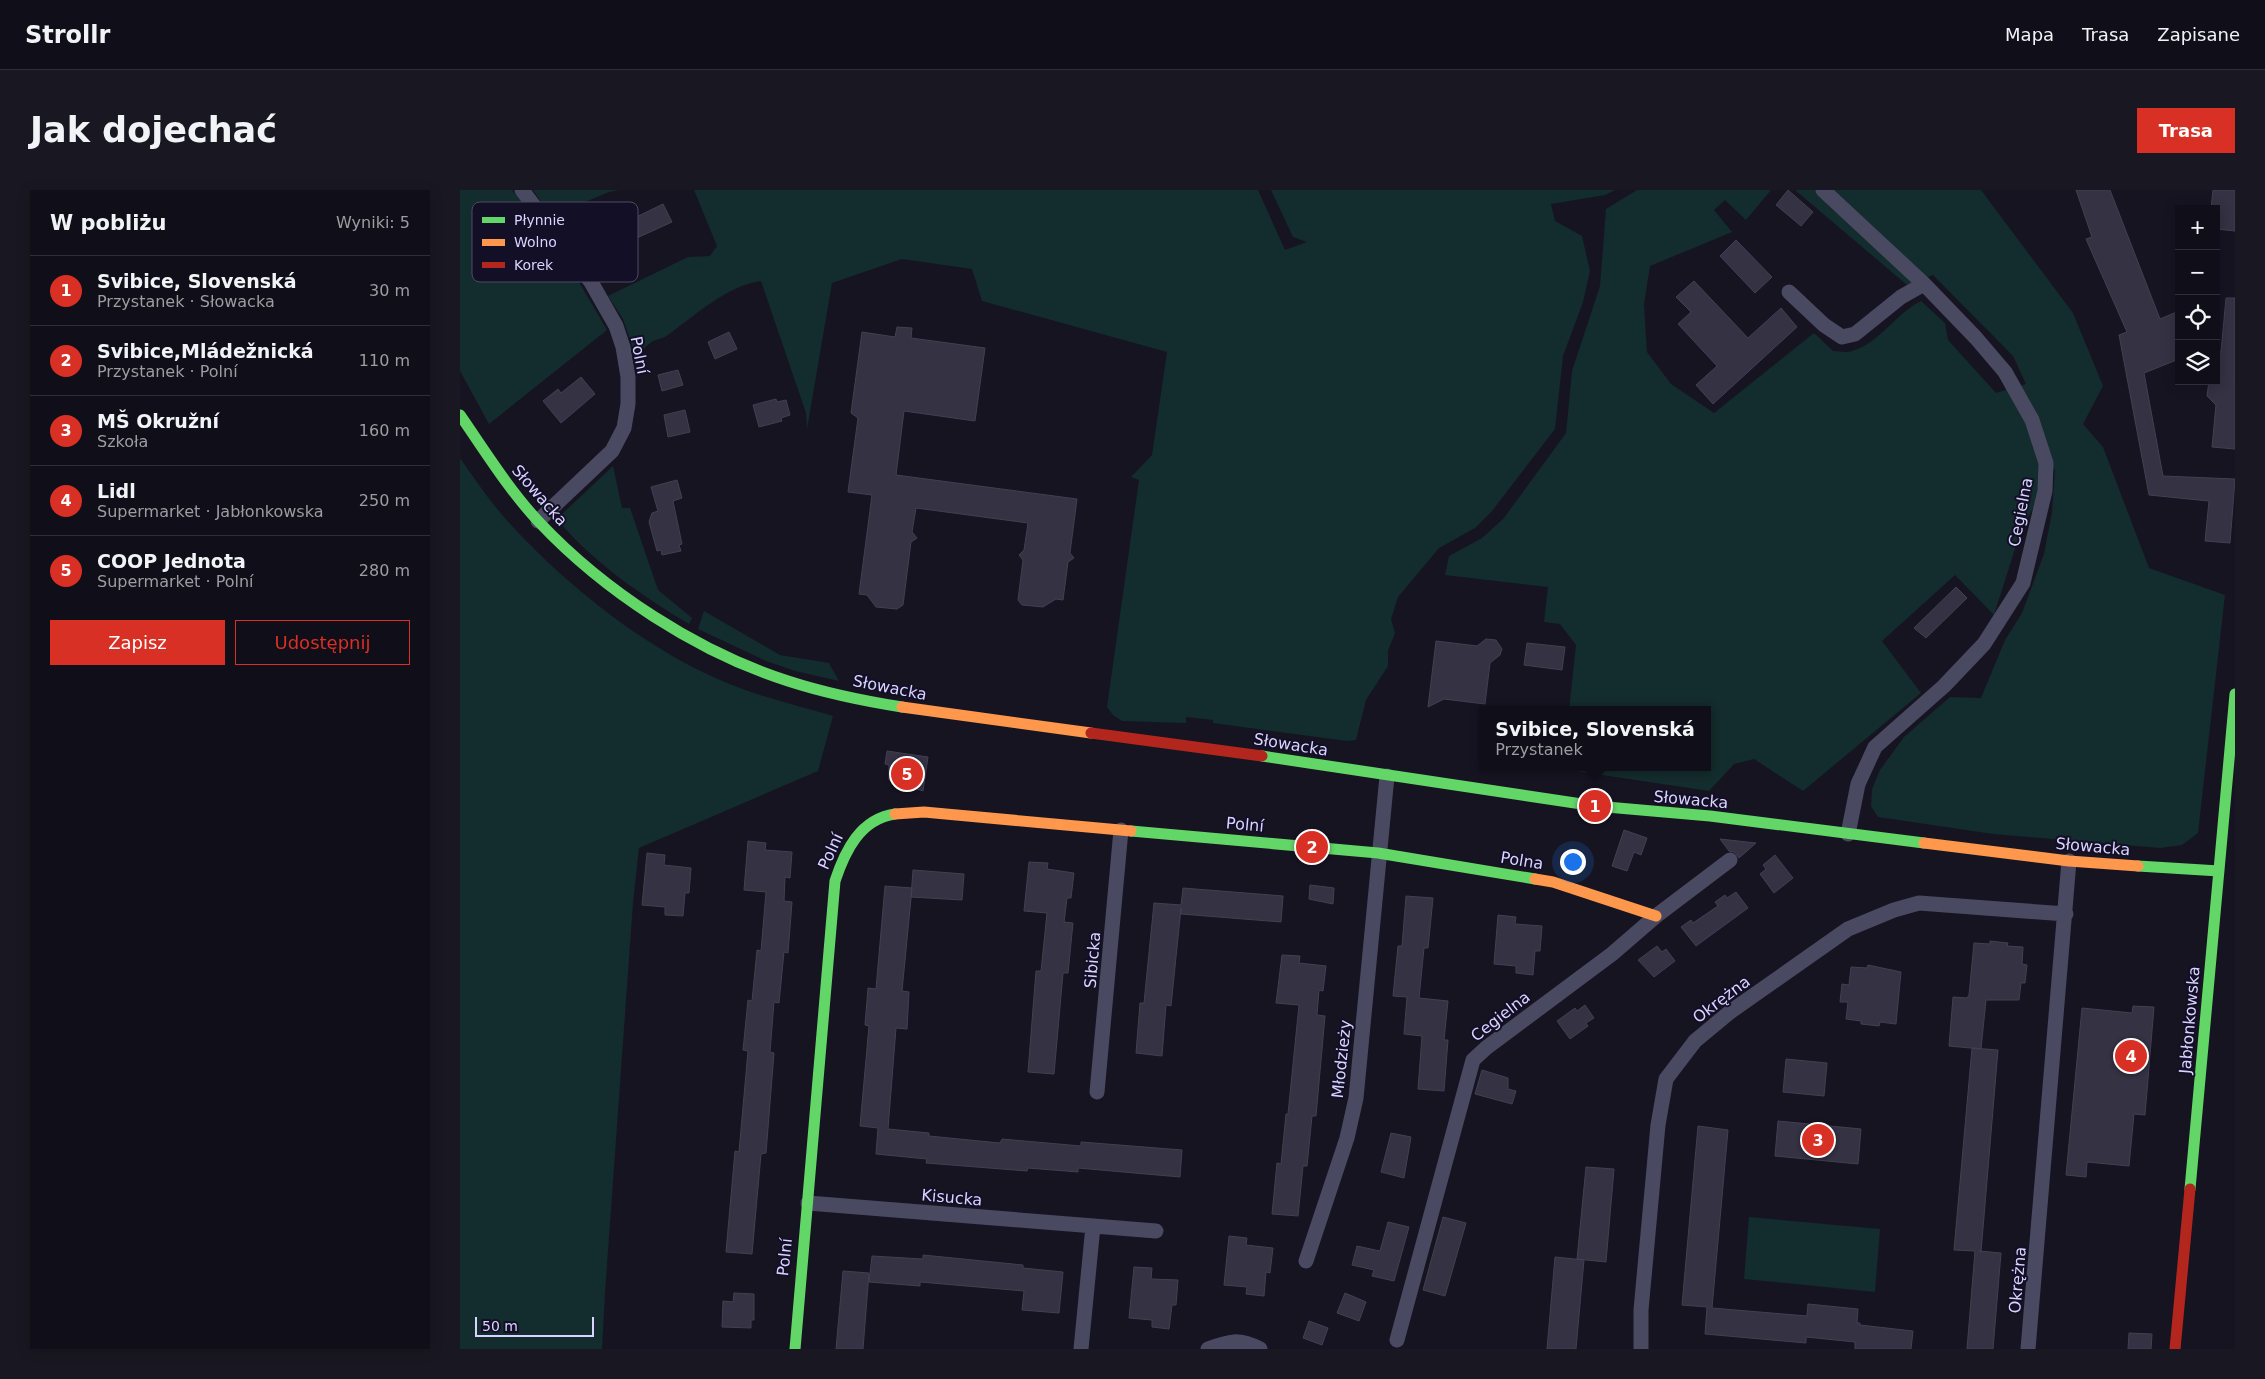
<!DOCTYPE html>
<html lang="pl">
<meta charset="utf-8">
<style>
body{margin:0;font-family:"DejaVu Sans",sans-serif;background:#191822;color:#f1f3f6}
.controls{position:absolute;right:15px;top:15px;display:grid;overflow:hidden;border-radius:0px;box-shadow:0 2px 12px #0003}
.controls button{width:45px;height:45px;display:grid;place-items:center;padding:0;border:0;border-bottom:1px solid #302f38;background:#100f19;color:#f1f3f6;font:25px sans-serif}
.scale{position:absolute;left:15px;bottom:12px;width:119px;box-sizing:border-box;padding-left:5px;border:2px solid #d9d4ff;border-top:0;font-size:14px;line-height:18px;white-space:nowrap;color:#d9d4ff;-webkit-text-stroke:4px #130f26;paint-order:stroke}
.you{position:absolute;left:1112px;top:671px;width:18px;height:18px;margin:-12px;border:4px solid #fff;border-radius:50%;background:#1a73e8;box-shadow:0 0 0 8px #1a73e833}
.badge{display:grid;place-items:center;width:32px;height:32px;border-radius:50%;background:#d93025;color:#fff;font-size:16px;font-weight:700}
.pin{position:absolute;translate:-50% -50%;border:2px solid #fff;box-shadow:0 1px 5px #0006}
.popup{position:absolute;left:1019px;top:516px;width:232px;height:65px;box-sizing:border-box;display:grid;place-content:center;border-radius:0px;background:#100f19;filter:drop-shadow(0 1px 4px #0005);font-size:16px;white-space:nowrap;color:#9c9ca2}
.popup b{font-size:19px;color:#f1f3f6}
.popup::after{content:'';position:absolute;left:50%;top:100%;margin-left:-10px;border:10px solid transparent;border-top-color:#100f19}
.list{margin:0;padding:0;list-style:none}
h2{display:flex;justify-content:space-between;align-items:center;height:65px;margin:0;padding:0 20px;font-size:21px}
h2 small{font-size:16px;font-weight:400;color:#9c9ca2}
.list li{display:grid;grid-template-columns:32px 1fr auto;gap:15px;align-items:center;box-sizing:border-box;height:70px;padding:0 20px;border-top:1px solid #302f38}
.list b{display:block;font-size:19px;white-space:nowrap}
.list p{margin:0;font-size:16px;white-space:nowrap;color:#9c9ca2}
.list em{font-size:16px;font-style:normal;color:#9c9ca2}
.actions{display:flex;gap:10px;padding:15px 20px}
.actions a{flex:1;padding:11px 0;border:1px solid #d93025;border-radius:0px;text-align:center;font-size:18px;color:#d93025}
.actions .main{background:#d93025;color:#fff}
.icon{flex:none;width:28px;height:28px;fill:none;stroke:currentColor;stroke-width:2;stroke-linecap:round;stroke-linejoin:round}
.map{position:relative;flex:none;width:1775px;height:1159px;overflow:hidden;border-radius:0px}
header{display:flex;align-items:center;gap:30px;box-sizing:border-box;height:70px;padding:0 25px;background:#100f19;border-bottom:1px solid #302f38}
header strong{font-size:24px}
nav{display:flex;gap:28px;margin-inline-start:auto;font-size:18px}
.intro{display:flex;align-items:center;justify-content:space-between;box-sizing:border-box;height:120px;padding:0 30px}
h1{margin:0;font-size:35px}
.button{padding:12px 22px;border-radius:0px;background:#d93025;color:#fff;font-size:18px;font-weight:700}
main{display:flex;gap:30px;padding:0 30px}
aside{flex:1;background:#100f19;border-radius:0px;box-shadow:0 2px 12px #0003}
.map>svg:first-child{display:block}
</style>
<header>
<strong>Strollr</strong>
<nav><a>Mapa</a><a>Trasa</a><a>Zapisane</a></nav>
</header>
<div class="intro"><h1>Jak dojechać</h1><a class="button">Trasa</a></div>
<main>
<aside>
<h2>W pobliżu<small>Wyniki: 5</small></h2>
<ul class="list">
<li><span class="badge">1</span><div><b>Svibice, Slovenská</b><p>Przystanek · Słowacka</p></div><em>30 m</em></li>
<li><span class="badge">2</span><div><b>Svibice,Mládežnická</b><p>Przystanek · Polní</p></div><em>110 m</em></li>
<li><span class="badge">3</span><div><b>MŠ Okružní</b><p>Szkoła</p></div><em>160 m</em></li>
<li><span class="badge">4</span><div><b>Lidl</b><p>Supermarket · Jabłonkowska</p></div><em>250 m</em></li>
<li><span class="badge">5</span><div><b>COOP Jednota</b><p>Supermarket · Polní</p></div><em>280 m</em></li>
</ul>
<div class="actions"><a class="main">Zapisz</a><a>Udostępnij</a></div>
</aside>
<div class="map">
<svg width="1775" height="1159" viewBox="0 0 1775 1159">
<rect width="100%" height="100%" fill="#161421"/>
<path fill="#132c2d" d="M0 0H52L92 46 147 140 29 234 0 181Z
M73 0H159L149 2 91 26Z
M234 0H798L825 60 847 52 833 47 811 0H1155L1145 5 1091 14 1095 31 1122 46 1130 81 1123 112 1103 166 1095 239 1032 321 1015 338 979 358 938 407 931 429 935 443 928 461V476L906 510 896 550 887 551 753 533V530L726 527V533L662 531 653 525 647 517 679 290 671 287 692 265 707 162 522 111 512 79 442 69 372 93 347 239 346 223 301 91C265 96 234 127 205 147L193 151 175 165 163 129 148 106 228 67 250 66 257 56Z
M1177 0H1311L1286 30 1265 10 1254 20 1272 42 1190 76 1184 114 1187 162 1211 194 1254 223 1354 143 1373 161C1379 161 1387 163 1392 161 1420 153 1436 123 1461 111L1485 133 1488 150 1536 203 1566 194 1553 166 1473 85 1447 95 1335 0H1521L1613 123 1643 196 1623 234 1643 257 1689 378 1765 405 1738 643 1722 655 1700 658 1533 644 1418 627 1411 616 1412 599 1420 580 1444 547 1490 507 1521 508 1545 450 1562 423 1584 364 1592 322 1595 278 1561 340 1534 425 1495 385 1422 451 1461 503 1343 601 1294 569 1274 574 1249 601 1102 579V577H1248V520H1109L1116 455 1100 434 1084 432 1088 397 985 385 989 366 1022 348 1044 328 1106 243 1112 181 1140 96 1146 19Z
M0 268C16 291 33 316 53 337 110 399 193 464 272 495 305 508 339 516 373 526L358 581 179 658 173 713 145 1103 142 1159H0Z
M153 276 162 318H170L198 400 232 428 229 434C184 407 137 375 102 335V324Z
M244 421 320 465 369 473 379 491 335 481 306 471 238 439Z
M1289 1027 1420 1039 1415 1102 1284 1089Z"/>
<path fill="#343243" stroke="#433f54" d="M1328 0 1353 22 1341 36 1316 15Z
M1616 0H1650L1700 129 1719 121V169L1684 183 1703 286 1775 289 1770 353 1745 351 1749 311 1689 305 1659 145 1667 142 1626 49 1632 47Z
M1753 0H1775V41L1756 39V19H1751Z
M203 14 212 32 168 52 160 35Z
M1276 50 1312 87 1295 103 1260 66Z
M1234 91 1288 148 1321 118 1337 137 1253 214 1236 195 1257 176 1218 134 1231 122 1216 107Z
M1766 108H1775V259L1752 257 1756 215 1747 206 1749 191H1756V162H1761Z
M437 137 452 138 451 148 525 158 515 231 444 221 436 285 617 309 610 363 614 368 608 372 603 410 596 409 583 417 562 415 558 410 563 370 559 365 564 360 568 333 456 318 452 342 457 348 451 352 443 415 437 419 416 417 407 405 399 404 412 305 388 302 398 228 391 223 402 142 435 147Z
M269 142 277 159 255 169 248 152Z
M218 180 223 195 202 201 198 185Z
M121 187 135 204 101 233 83 211 98 199 101 203Z
M316 209 317 212 326 210 330 225 321 228 322 231 299 237 293 215Z
M225 220 230 242 208 247 204 225Z
M217 290 222 308 213 311 222 354 219 355 221 361 202 365 201 360 197 361 189 332 192 323 198 321 191 297Z
M1496 397 1507 408 1466 448 1454 438Z
M1026 449 1036 450 1042 459 1040 465 1030 473 1025 514 984 509 968 517 976 451 1017 456Z
M1067 453 1105 457 1102 480 1064 475Z
M427 561 468 567 463 601 429 590V575L425 574Z
M1164 640 1187 648 1181 665 1174 662 1167 681 1152 676Z
M1260 649 1296 653 1279 668 1274 662 1269 661Z
M288 651 306 653 305 660 332 662 330 688 325 687 324 711 332 712 328 763 324 762 319 813 314 812 310 862 314 863 306 963 301 964 292 1064 266 1062 275 961 279 962 288 861 283 860 288 810 292 811 297 760 301 761 306 702 284 700Z
M187 663 205 665 204 675 231 678 229 703H225L223 726 205 725V717L182 715Z
M1315 665 1333 688 1314 703 1300 684 1306 679 1303 675Z
M569 672 588 673 587 679 614 683 611 708H607L604 732 613 733 608 783H603L594 884 568 882 576 781H581L587 723 564 721Z
M453 680 504 684 502 710 451 707Z
M850 695 874 698 873 714 849 709Z
M425 696 452 698 442 801 449 802 447 839 436 838 428 939 469 943V946L540 953 542 949 621 956V952L722 960 720 987 618 978V982L568 978 567 981 466 973 467 969 416 964 418 938 400 936 409 836 405 835 408 798 416 799Z
M723 698 823 706 821 732 721 724V718L711 816 706 815 702 866 676 863 680 813H684L694 713 721 715Z
M1276 702 1288 718 1236 756 1221 737 1231 730 1233 733 1258 716 1255 712 1265 705 1267 708Z
M946 706 973 708 968 758H964L959 808 988 811 984 850H988L984 901 958 899 962 846 944 844 947 807 933 806 938 756H942Z
M1038 725 1056 727 1055 734 1082 736 1080 761H1075L1073 785 1056 783V776L1034 774Z
M1530 751 1548 753 1547 756 1563 757 1562 774 1567 775 1565 793H1561L1559 810H1526L1521 859 1489 856 1493 807 1507 808 1509 805 1514 753 1530 754Z
M1197 756 1202 762 1206 759 1215 771 1194 787 1178 770Z
M822 765 840 766 839 773 866 776 863 801 859 800 857 825 865 826 856 926H852L847 976H843L838 1026 812 1024 817 973 821 974 826 924H828L839 815 816 813Z
M1408 775 1441 782 1436 834 1420 832 1419 836 1401 834V831L1386 829 1388 812H1380L1382 794 1389 795 1391 777 1407 778Z
M1125 815 1134 828 1126 833 1128 836 1110 849 1097 831 1115 818 1117 821Z
M1673 816 1694 817 1685 925 1674 924 1669 976 1627 972 1626 987 1606 985 1622 818 1672 823Z
M1512 858 1538 860 1521 1062 1519 1061 1541 1063 1533 1159H1507L1515 1061 1494 1060Z
M1326 869 1367 873 1364 906 1323 902Z
M1022 880 1048 888V899L1056 901 1052 914 1015 904Z
M1318 931 1401 939 1398 974 1315 966Z
M1238 936 1268 940 1252 1118 1347 1126 1348 1114 1398 1119 1397 1133H1400V1135L1453 1141 1451 1159H1395V1152L1346 1147V1153L1245 1144 1247 1117 1222 1115Z
M931 943 951 947 944 988 921 982Z
M1126 977 1154 979 1146 1072 1117 1069Z
M983 1027 1006 1033 985 1106 963 1100Z
M928 1032 949 1037 934 1091 912 1086 914 1080 892 1075 897 1056 920 1061Z
M769 1046 787 1048 786 1055 813 1058 810 1083 806 1082 804 1106 786 1104 787 1097 764 1095Z
M463 1065 563 1075V1078L603 1082 599 1123 562 1120 564 1101 460 1092V1096L409 1092 412 1066 463 1069Z
M1095 1067 1124 1070 1116 1159H1087Z
M674 1077 692 1078 691 1089 718 1090 716 1115H712L709 1139 692 1137V1130L669 1128Z
M383 1081 409 1083 403 1159H376Z
M274 1103 294 1104V1130H291V1138L262 1137 263 1111 273 1112Z
M885 1103 906 1112 899 1131 877 1123Z
M849 1131 868 1138 862 1155 843 1148Z
M1669 1143 1692 1144 1691 1159H1668Z"/>
<g fill="none" stroke-linecap="round" stroke-linejoin="round">
<path stroke="#4a4962" stroke-width="15" d="M62 0 131 92 156 136 163 157 168 187V214L164 238 152 261 78 331
M1363 0 1464 94 1516 148 1545 182 1572 230 1586 273 1585 301 1563 393 1524 454 1484 496 1415 557 1398 594 1388 644
M1329 102 1364 135 1382 147 1395 144 1441 107 1464 94
M637 902 661 640
M348 1013 696 1041
M846 1071 887 948 896 908 927 586
M937 1150 1013 870 1026 858 1152 764 1196 726 1270 670
M621 1159 633 1036
M748 1159C769 1151 779 1148 800 1159
M1181 1159V1120L1198 935 1206 889 1235 851 1270 822 1388 739 1434 720 1459 713 1606 724
M1568 1159 1609 671"/>
<path stroke="#63d668" stroke-width="11" d="M0 225C25 261 49 300 79 332 144 401 237 462 328 491 365 503 404 511 442 517
M802 566 1135 616 1250 626 1464 653
M671 641 918 663 1075 689
M1678 676 1759 681
M1730 999 1775 504
M335 1159 375 691C385 661 400 629 435 624"/>
<path stroke="#ff974d" stroke-width="11" d="M442 517 631 543
M435 624 464 622 671 641
M1464 653 1609 671 1678 676
M1075 689 1093 692 1196 726"/>
<path stroke="#b3261e" stroke-width="11" d="M631 543 802 566
M1715 1159 1730 999"/>
</g>
<g text-anchor="middle" stroke-width="4" stroke-linejoin="round" paint-order="stroke">
<g font-size="16" fill="#d9d4ff" stroke="#130f26">
<text transform="translate(180 165) rotate(79)" y="6">Polní</text>
<text transform="translate(80 305) rotate(49)" y="6">Słowacka</text>
<text transform="translate(1560 322) rotate(-79)" y="6">Cegielna</text>
<text transform="translate(430 497) rotate(11)" y="6">Słowacka</text>
<text transform="translate(831 554) rotate(9)" y="6">Słowacka</text>
<text transform="translate(1231 609) rotate(5)" y="6">Słowacka</text>
<text transform="translate(785 634) rotate(5)" y="6">Polní</text>
<text transform="translate(1633 656) rotate(5)" y="6">Słowacka</text>
<text transform="translate(370 661) rotate(-65)" y="6">Polní</text>
<text transform="translate(1062 670) rotate(9)" y="6">Polna</text>
<text transform="translate(632 770) rotate(-85)" y="6">Sibicka</text>
<text transform="translate(1261 809) rotate(-37)" y="6">Okrężna</text>
<text transform="translate(1040 826) rotate(-38)" y="6">Cegielna</text>
<text transform="translate(1729 830) rotate(-85)" y="6">Jabłonkowska</text>
<text transform="translate(881 869) rotate(-84)" y="6">Młodzieży</text>
<text transform="translate(492 1007) rotate(5)" y="6">Kisucka</text>
<text transform="translate(324 1067) rotate(-84)" y="6">Polní</text>
<text transform="translate(1557 1090) rotate(-85)" y="6">Okrężna</text>
</g>
</g>
<rect x="12" y="12" width="166" height="80" rx="8" fill="#130f26" stroke="#4e4a67" stroke-width="1"/>
<rect x="22" y="27" width="23" height="6" fill="#63d668"/>
<rect x="22" y="49" width="23" height="7" fill="#ff974d"/>
<rect x="22" y="72" width="23" height="6" fill="#b3261e"/>
<g font-size="14" fill="#d9d4ff">
<text x="54" y="35">Płynnie</text>
<text x="54" y="57">Wolno</text>
<text x="54" y="80">Korek</text>
</g>
</svg>
<div class="controls">
<button>+</button>
<button>−</button>
<button><svg class="icon" aria-label="locate" viewBox="0 0 24 24"><circle cx="12" cy="12" r="6"/><path d="M12 2v4M12 18v4M2 12h4M18 12h4"/></svg></button>
<button><svg class="icon" aria-label="layers" viewBox="0 0 24 24"><path d="M12 4l9 5-9 5-9-5zM3 14l9 5 9-5"/></svg></button>
</div>
<div class="scale">50 m</div>
<div class="you"></div>
<div class="pin badge" style="left:1135px;top:616px">1</div>
<div class="popup"><b>Svibice, Slovenská</b>Przystanek</div>
<div class="pin badge" style="left:852px;top:657px">2</div>
<div class="pin badge" style="left:1358px;top:950px">3</div>
<div class="pin badge" style="left:1671px;top:866px">4</div>
<div class="pin badge" style="left:447px;top:584px">5</div>
</div>
</main>
